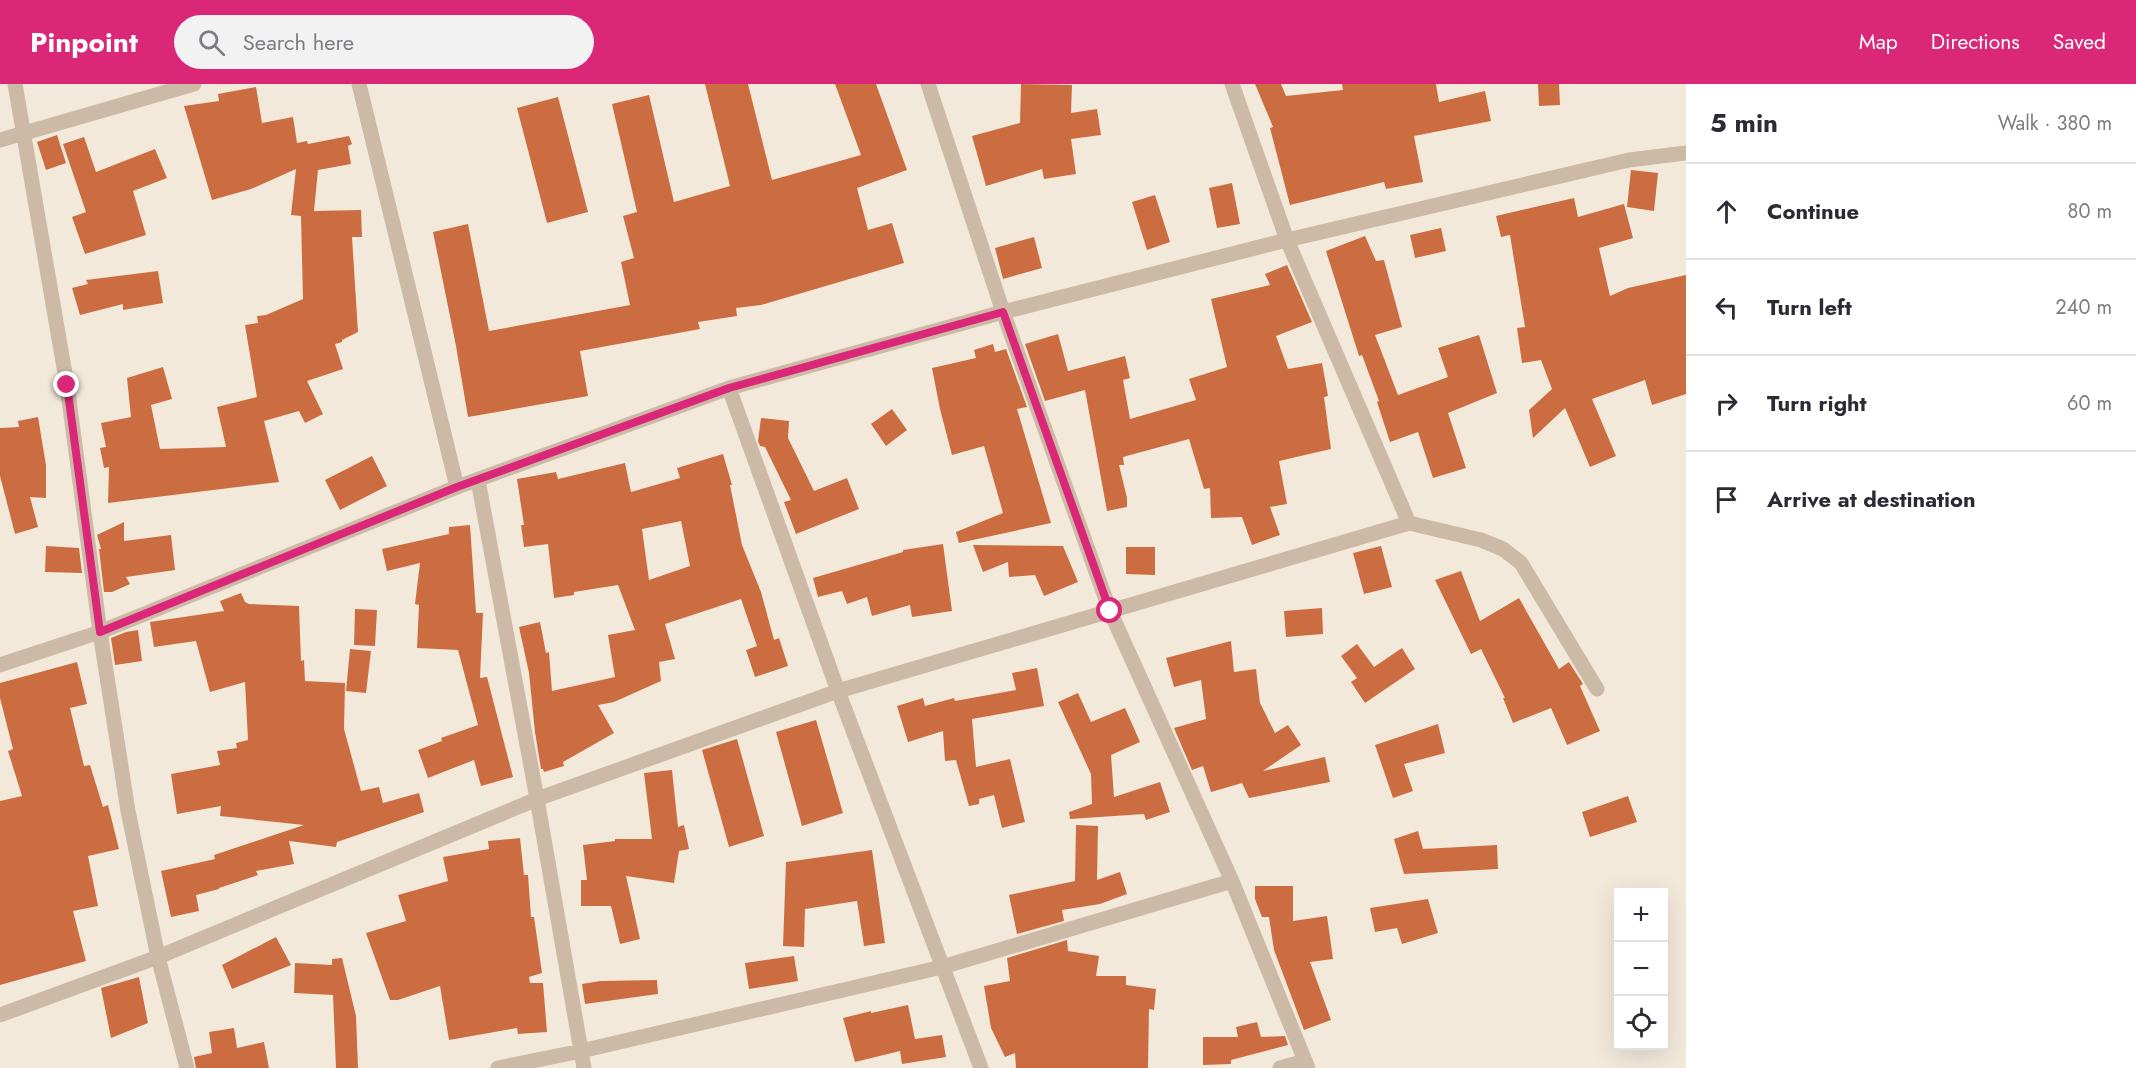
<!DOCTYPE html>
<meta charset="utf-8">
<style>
body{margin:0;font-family:Jost,sans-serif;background:#f2f2f3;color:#2b2b33}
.controls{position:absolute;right:18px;bottom:18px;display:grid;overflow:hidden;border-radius:0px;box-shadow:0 6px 24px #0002}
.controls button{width:54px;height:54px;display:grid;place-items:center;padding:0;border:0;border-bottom:2px solid #e1e1e2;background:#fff;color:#2b2b33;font:30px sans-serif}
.stop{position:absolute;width:18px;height:18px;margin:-14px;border:4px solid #db2777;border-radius:50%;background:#fff}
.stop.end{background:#db2777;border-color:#fff;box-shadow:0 2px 6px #0008}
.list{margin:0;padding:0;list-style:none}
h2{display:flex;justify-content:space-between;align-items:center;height:78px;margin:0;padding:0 24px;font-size:26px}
h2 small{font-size:20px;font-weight:400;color:#7c7c81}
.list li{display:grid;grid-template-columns:39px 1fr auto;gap:18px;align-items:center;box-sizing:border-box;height:96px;padding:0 24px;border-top:2px solid #e1e1e2}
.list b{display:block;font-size:22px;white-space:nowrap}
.list em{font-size:20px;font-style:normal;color:#7c7c81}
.icon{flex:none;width:33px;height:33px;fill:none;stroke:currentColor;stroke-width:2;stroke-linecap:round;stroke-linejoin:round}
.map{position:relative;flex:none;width:1686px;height:984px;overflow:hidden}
header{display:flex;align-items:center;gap:36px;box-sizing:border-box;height:84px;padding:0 30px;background:#db2777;color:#fff}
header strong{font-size:28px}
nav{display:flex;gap:33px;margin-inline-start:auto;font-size:21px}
.search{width:420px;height:54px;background:#f2f2f3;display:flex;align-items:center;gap:15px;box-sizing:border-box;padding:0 21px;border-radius:33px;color:#7c7c81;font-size:22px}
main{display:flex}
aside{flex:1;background:#fff}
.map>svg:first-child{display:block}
</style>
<header>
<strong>Pinpoint</strong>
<div class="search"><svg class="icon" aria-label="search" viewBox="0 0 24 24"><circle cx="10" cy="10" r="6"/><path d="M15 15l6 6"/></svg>Search here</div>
<nav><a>Map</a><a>Directions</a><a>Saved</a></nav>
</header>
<main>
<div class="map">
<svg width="1686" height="984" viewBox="0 0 1686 984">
<rect width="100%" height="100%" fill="#f3e9db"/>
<path fill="#cb6d40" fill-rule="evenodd" d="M705 0H748L772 96 861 71 835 0H876L907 86 857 104 868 146 892 139 904 179 761 221 736 224 737 232 698 238 700 245 580 267 588 312 468 333 456 262 433 148 468 140 489 247 630 221 621 178 634 174 623 132 637 128 612 20 649 11 674 118 730 102Z
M1021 0 1072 1 1071 29 1097 25 1101 51 1071 55 1076 90 1044 95 1042 85 986 102 972 52 1020 39Z
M1255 0H1281L1286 12 1343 6 1342 0H1436L1439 18 1485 7 1491 37 1414 52 1423 98 1386 105 1384 98 1290 121 1270 44 1273 43Z
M1538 0H1559L1560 21 1539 22Z
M256 3 262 39 293 33 297 59 307 57 308 60 349 52 352 60 348 62 351 80 318 86 314 127 361 126 362 153H352L358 248 342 256V258L335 260 343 285 307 297 323 330 305 339 299 327 264 337 279 398 108 419 109 383 104 384 100 364 106 363 101 339 131 333 127 294 163 283 172 315 151 321 160 365 226 363 217 323 257 313 245 241 258 239 257 232 266 231 303 215 301 132 291 131 296 85 251 105 212 116 184 22 219 17 218 10Z
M558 13 588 128 547 139 517 24Z
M57 51 66 79 46 86 37 58Z
M84 53 96 88 155 65 167 94 133 107 146 151 85 170 72 133 86 128 63 60Z
M1631 86 1658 89 1654 127 1627 123Z
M1232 99 1240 140 1217 144 1209 104Z
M1155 111 1170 158 1147 166 1132 118Z
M1574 114 1578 133 1624 120 1633 154 1599 164 1610 212 1628 204 1686 191V310L1652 321 1645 296 1592 315 1616 372 1590 383 1565 324 1533 354 1529 326 1552 305 1541 276 1522 279 1517 244 1525 243 1510 151 1501 153 1496 132Z
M1441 144 1446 167 1415 174 1410 151Z
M1365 152 1376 177 1384 176 1402 243 1375 251 1398 311 1448 293 1438 264 1479 251 1497 309 1448 329 1466 384 1433 394 1418 348 1390 358 1377 318 1379 317 1362 271 1359 272 1326 167Z
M1034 153 1042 184 1003 195 995 164Z
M1287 181 1312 238 1276 252 1288 285 1322 279 1328 312 1324 313 1331 365 1279 377 1287 420 1270 423 1280 451 1252 461 1242 433 1211 434 1210 404 1204 405 1189 355 1123 373 1124 381H1119L1127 414V423L1107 427 1085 306 1045 317 1025 260 1058 250 1068 287 1125 272 1130 294 1123 296 1130 335 1196 316 1189 295 1227 283 1211 215 1270 201 1265 190Z
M158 187 163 219 123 226V220L80 231 72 204 88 200 86 196Z
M993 260 995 268 1006 265 1027 323 1017 325 1051 439 959 459 956 448 1003 429 984 362 952 371 940 325 932 284 976 274 974 266Z
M892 325 907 346 886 362 871 340Z
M38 333 46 381V414L30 413 38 443 15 450 0 392V344L19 343 18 337Z
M761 334 789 337 788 354 814 407 847 394 859 425 796 450 784 418 791 416 765 363 760 362 758 357Z
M723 370 732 401H730L742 461 761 508 774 556 779 554 788 582 755 593 746 566 757 562 741 515 665 540 675 575 659 578 661 597 614 618 598 621 614 649 563 678 564 682 544 688 543 685H541L535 648 529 589 519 543 540 538 546 569 549 568 552 607 615 593 608 551 635 546 618 501 574 508V511L554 514 548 460 524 463 521 441H524L517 395 556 388 558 395 625 379 631 408 680 394 677 384ZM681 437 690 482 649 496 642 445Z
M372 372 387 402 340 426 325 396Z
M124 438V457L171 451 175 486 126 493 130 500 112 508H104L99 465H101L97 451Z
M470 441 476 529H483L480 594 487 593 513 693 481 702 474 676 428 694 418 666 442 657 441 654 478 641 458 566 417 564 419 521 415 520 420 479 387 487 382 465 449 450V443Z
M943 460 952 527 912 533 910 521 872 532 867 513 847 520 842 507 818 513 813 494 903 468V466Z
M973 461 1063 462 1078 498 1044 512 1035 491 1009 493 1008 478 983 488Z
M46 462 79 464 82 489 45 488Z
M1381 462 1392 503 1364 510 1353 469Z
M1126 463H1155V491L1126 490Z
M1461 487 1480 537 1519 514 1559 585 1569 578 1583 600 1580 602 1600 647 1567 661 1551 624 1513 639 1503 614H1505L1481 565 1471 570 1435 496Z
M241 509 245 518 249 520 299 522 301 577 304 576 305 597 345 599 344 645 361 707 379 703 383 719 419 709 424 728 337 758 336 763 289 757 294 780 256 787 258 791 219 804V805L196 811 199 827 171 833 161 787 215 775 214 771 304 741 220 732 221 722 177 730 171 690 220 681 217 667 237 664 236 659 248 656 245 598 210 608 196 557 154 563 150 538 224 527 220 517Z
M1322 524 1323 550 1286 553 1284 527Z
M355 525 377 526 375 562 354 561Z
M138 546 142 577 115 581 111 554 126 548Z
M1231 557 1234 588 1256 585 1260 619 1275 649 1288 641 1301 661 1263 687 1325 673 1330 698 1249 714 1242 699 1211 708 1203 682 1192 686 1174 644 1206 635 1201 596 1174 603 1166 574Z
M1357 560 1374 583 1402 564 1415 585 1365 619 1351 598 1357 594 1341 572Z
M350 565 371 567 366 609 346 607Z
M77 578 87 620 70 624 84 682 90 681 103 723 108 721 119 765 88 772 98 822 73 827 86 877 0 901V717L22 712 8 667 13 665 0 614V599Z
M1037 584 1044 622 972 635 976 683 1010 675 1025 738 1002 744 994 711 979 715V720L969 722 956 676 945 677 943 647 908 658 897 622 923 614 925 622 954 614 955 617 1016 606 1012 589Z
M1078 609 1091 638 1125 624 1140 658 1111 671 1114 713 1160 698 1170 728 1146 736 1144 730 1070 735 1069 728 1092 720 1091 690 1058 618Z
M816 636 843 729 802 742 776 648Z
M1438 640 1445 669 1404 680 1413 707 1393 714 1375 661Z
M737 655 764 752 729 763 702 666Z
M672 686 678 743 684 741 689 765 679 767 674 799 626 792 640 855 620 860 611 822H581V796H587L583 761 615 757V755H652L644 689Z
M1628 712 1637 738 1590 753 1582 728Z
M1076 741 1098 742 1097 796 1120 788 1127 810 1100 820 1062 826 1064 837 1017 850 1009 811 1075 797Z
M1418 747 1423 765 1497 761 1498 785 1404 790 1394 755Z
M520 754 524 791H528L531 833H534L542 889 529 893 530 899H543L547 948 518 950 517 944 449 956 440 902 398 916H390L366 849 406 837 398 811 448 797 443 773 489 765 488 757Z
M872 766 885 859 864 862 857 817 805 825 804 863 783 862 786 778Z
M1255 802H1293V837L1327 832 1333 875 1310 878 1331 936 1304 946 1274 866 1269 833H1262L1255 815Z
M1428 815 1438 849 1402 860 1397 844 1375 848 1370 824Z
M276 853 291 881 232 905 222 881Z
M1067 856 1068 867 1099 872 1096 892H1126V901L1156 905 1154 926 1149 925 1148 984H1016L1015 969 1005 973 991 944 984 902 1010 897 1007 874Z
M794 872 798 897 749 905 745 879Z
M342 874 356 932 358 984H336L333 911 294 909 295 879 332 881V875Z
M139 893 148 939 111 954 101 904Z
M657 896 658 910 585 920 582 900 600 897Z
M908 921 915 955 942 951 946 973 902 980 900 967 855 978 843 934 871 927V929Z
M1257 938 1261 953 1285 952 1288 961 1231 976V980L1203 981V953H1238L1236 943Z
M234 944 237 964 264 958 269 984H196L194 973 212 969 209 948Z"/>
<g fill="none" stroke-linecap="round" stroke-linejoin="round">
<path stroke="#ccbaa6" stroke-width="15" d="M15 0 67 301 100 548 128 727 158 873 187 984
M359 0 457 403
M928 0 1003 228 1110 527 1232 797 1308 984
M1232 0 1287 156 1409 439
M0 56 194 0
M478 396 537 715 584 984
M0 931 158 873 537 715 838 607 1409 439 1481 456 1503 465 1521 479 1597 605
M498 984 581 967 942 883 1232 797
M1280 984 1305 977"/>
<path stroke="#ccbaa6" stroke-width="15" d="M729 304 838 607 981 984
M0 581 100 548 457 403 729 304 1003 228 1287 156 1629 76 1686 69"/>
</g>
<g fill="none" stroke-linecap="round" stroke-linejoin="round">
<path stroke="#db2777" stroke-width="8" d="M67 301 100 548 457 403 729 304 1003 228 1110 527"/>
</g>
</svg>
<div class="controls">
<button>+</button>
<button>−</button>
<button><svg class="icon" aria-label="locate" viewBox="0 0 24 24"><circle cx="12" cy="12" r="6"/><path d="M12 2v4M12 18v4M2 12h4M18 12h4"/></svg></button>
</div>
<div class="stop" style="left:1110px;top:527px"></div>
<div class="stop end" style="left:67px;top:301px"></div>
</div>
<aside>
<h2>5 min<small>Walk · 380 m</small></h2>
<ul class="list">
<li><svg class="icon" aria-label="ahead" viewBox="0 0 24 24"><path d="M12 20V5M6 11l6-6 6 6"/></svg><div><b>Continue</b></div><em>80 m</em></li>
<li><svg class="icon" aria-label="left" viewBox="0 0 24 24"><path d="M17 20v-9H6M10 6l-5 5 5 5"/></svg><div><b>Turn left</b></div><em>240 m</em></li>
<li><svg class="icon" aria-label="right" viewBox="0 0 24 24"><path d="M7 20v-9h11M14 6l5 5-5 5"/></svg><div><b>Turn right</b></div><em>60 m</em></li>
<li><svg class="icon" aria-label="arrive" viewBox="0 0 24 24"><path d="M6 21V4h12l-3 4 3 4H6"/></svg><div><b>Arrive at destination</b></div></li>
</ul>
</aside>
</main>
